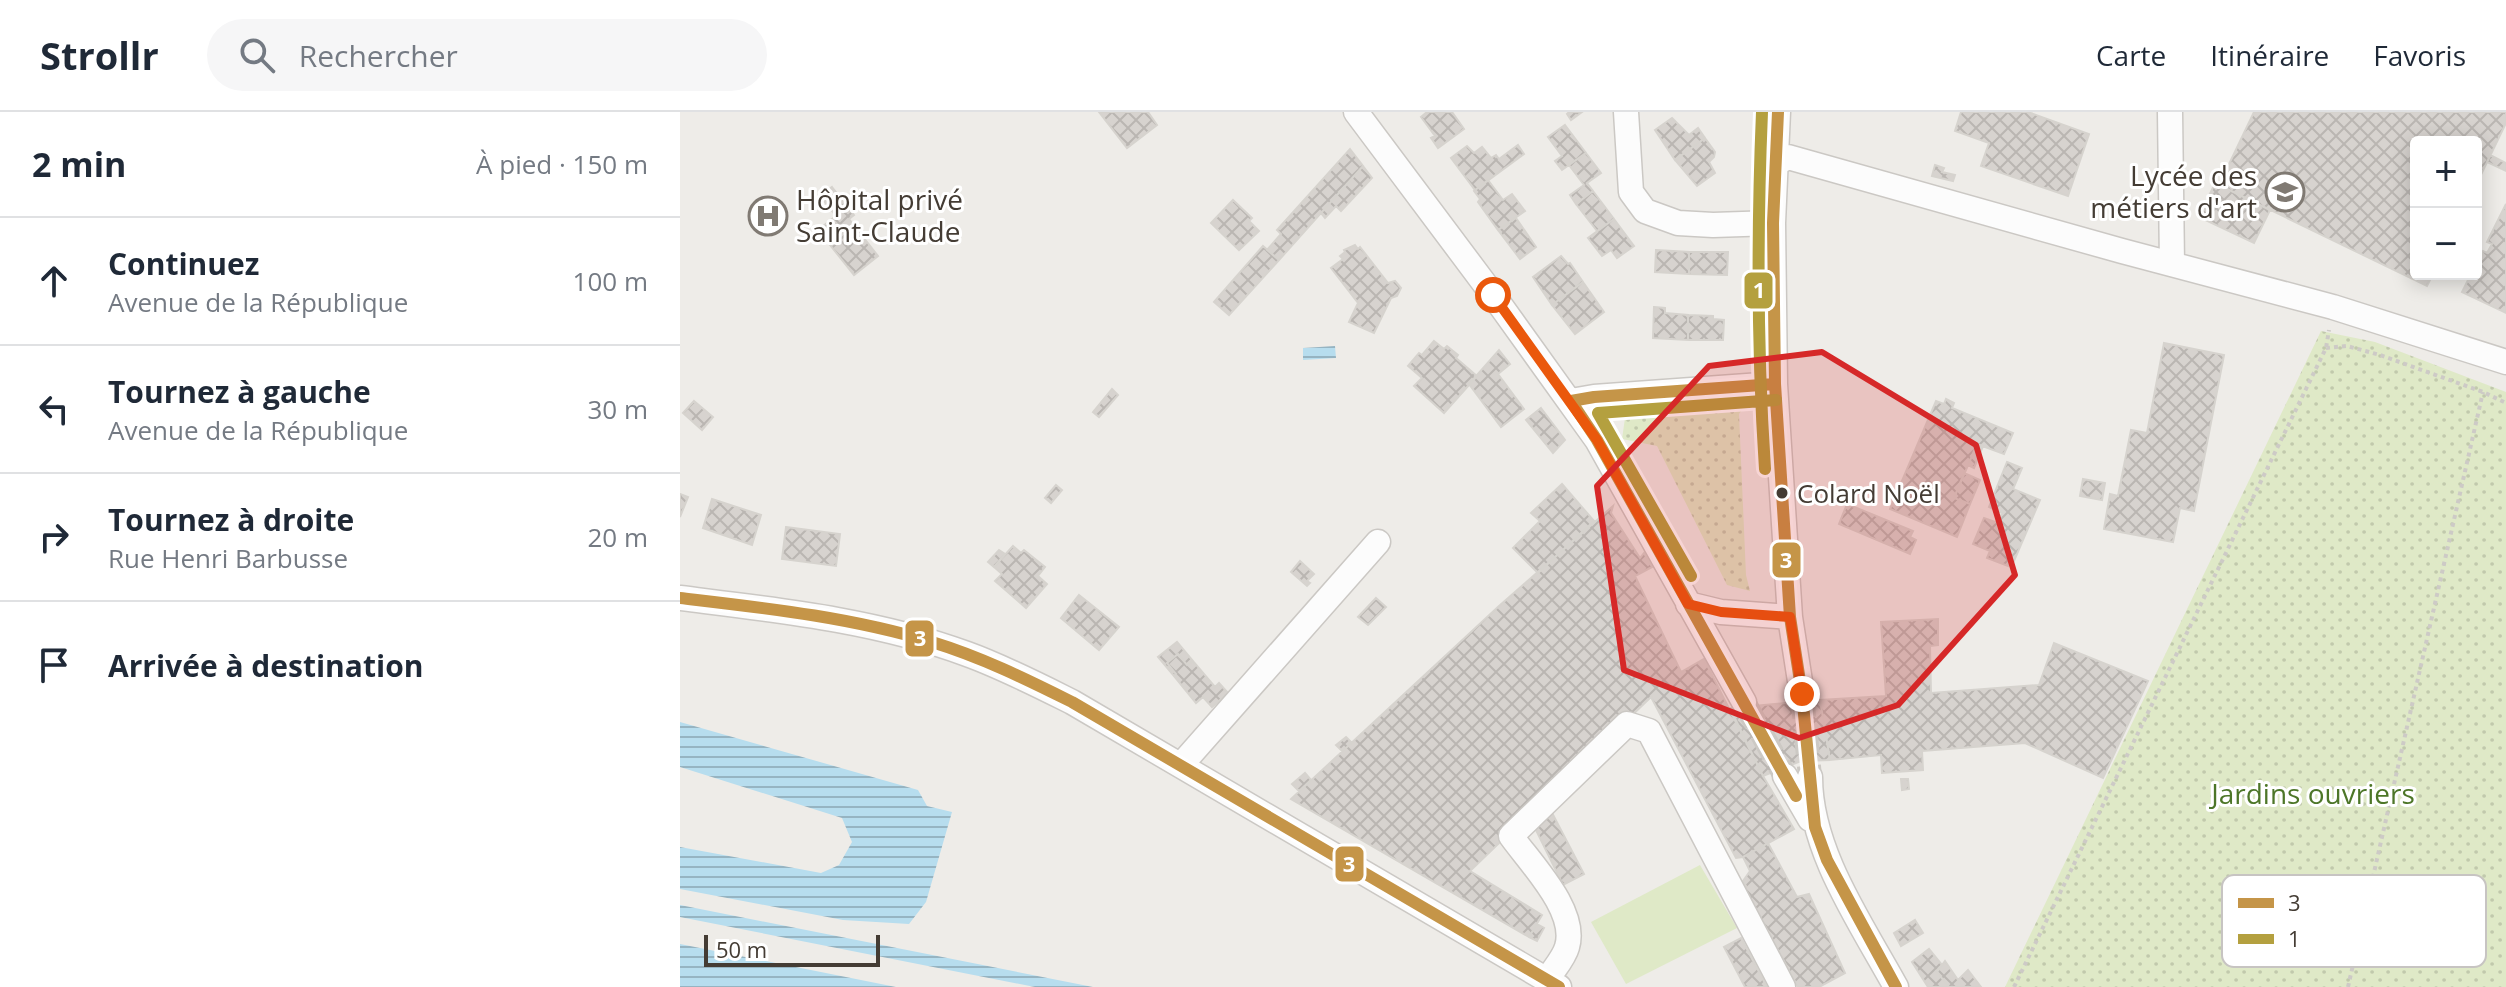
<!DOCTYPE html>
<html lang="fr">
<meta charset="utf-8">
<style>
body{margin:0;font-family:"Open Sans",sans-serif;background:#f6f6f7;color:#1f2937}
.controls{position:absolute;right:24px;top:24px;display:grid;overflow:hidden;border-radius:8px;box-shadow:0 4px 20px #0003}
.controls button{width:72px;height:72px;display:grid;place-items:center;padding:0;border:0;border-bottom:2px solid #e0e1e3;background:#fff;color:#1f2937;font:40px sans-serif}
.scale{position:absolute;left:24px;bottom:20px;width:176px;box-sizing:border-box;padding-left:8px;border:4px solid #443c34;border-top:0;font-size:22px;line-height:28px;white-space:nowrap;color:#443c34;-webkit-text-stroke:6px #fff;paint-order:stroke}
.stop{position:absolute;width:24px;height:24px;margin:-18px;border:6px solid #ea580c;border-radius:50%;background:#fff}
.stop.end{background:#ea580c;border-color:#fff;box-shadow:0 2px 8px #0008}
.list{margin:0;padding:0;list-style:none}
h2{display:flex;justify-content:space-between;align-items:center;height:104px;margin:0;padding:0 32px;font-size:34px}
h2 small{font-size:26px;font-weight:400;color:#747a83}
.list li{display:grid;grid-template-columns:52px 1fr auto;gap:24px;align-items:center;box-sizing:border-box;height:128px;padding:0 32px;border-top:2px solid #e0e1e3}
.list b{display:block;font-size:30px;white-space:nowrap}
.list p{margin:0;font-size:26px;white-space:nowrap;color:#747a83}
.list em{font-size:26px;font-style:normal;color:#747a83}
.icon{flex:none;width:44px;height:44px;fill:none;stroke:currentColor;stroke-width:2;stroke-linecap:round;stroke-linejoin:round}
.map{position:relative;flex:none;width:1826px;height:875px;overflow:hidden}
header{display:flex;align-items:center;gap:48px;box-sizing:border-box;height:112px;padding:0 40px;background:#fff;border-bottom:2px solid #e0e1e3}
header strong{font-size:38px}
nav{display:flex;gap:44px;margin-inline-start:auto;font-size:28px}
.search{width:560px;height:72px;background:#f6f6f7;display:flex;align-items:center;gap:20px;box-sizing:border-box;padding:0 28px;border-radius:44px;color:#747a83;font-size:30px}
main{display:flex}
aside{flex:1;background:#fff}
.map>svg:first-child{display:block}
</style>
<header>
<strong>Strollr</strong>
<div class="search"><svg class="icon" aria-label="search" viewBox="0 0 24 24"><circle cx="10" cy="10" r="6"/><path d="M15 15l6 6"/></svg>Rechercher</div>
<nav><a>Carte</a><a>Itinéraire</a><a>Favoris</a></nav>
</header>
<main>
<aside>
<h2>2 min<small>À pied · 150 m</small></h2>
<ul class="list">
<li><svg class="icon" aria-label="ahead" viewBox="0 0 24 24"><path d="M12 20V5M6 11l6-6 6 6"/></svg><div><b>Continuez</b><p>Avenue de la République</p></div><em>100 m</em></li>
<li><svg class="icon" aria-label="left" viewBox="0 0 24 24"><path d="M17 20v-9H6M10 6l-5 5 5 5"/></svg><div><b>Tournez à gauche</b><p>Avenue de la République</p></div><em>30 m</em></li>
<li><svg class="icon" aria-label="right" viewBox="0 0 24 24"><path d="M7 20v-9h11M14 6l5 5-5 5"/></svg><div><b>Tournez à droite</b><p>Rue Henri Barbusse</p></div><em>20 m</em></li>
<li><svg class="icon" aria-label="arrive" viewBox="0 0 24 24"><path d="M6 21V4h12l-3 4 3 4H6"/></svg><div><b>Arrivée à destination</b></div></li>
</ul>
</aside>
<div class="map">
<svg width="1826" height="875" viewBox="0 0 1826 875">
<defs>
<pattern id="grass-dots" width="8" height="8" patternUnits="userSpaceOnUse" patternTransform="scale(2)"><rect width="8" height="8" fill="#dfe9c7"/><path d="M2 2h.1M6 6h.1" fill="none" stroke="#c1c9ac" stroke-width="1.8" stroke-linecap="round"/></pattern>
<pattern id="water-rules" width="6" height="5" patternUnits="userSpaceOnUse" patternTransform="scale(2)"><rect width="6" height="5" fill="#b7ddee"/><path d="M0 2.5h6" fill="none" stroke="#96b4c2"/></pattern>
<pattern id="building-cross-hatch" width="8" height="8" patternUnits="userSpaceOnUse" patternTransform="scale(2)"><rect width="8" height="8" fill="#d7d3cf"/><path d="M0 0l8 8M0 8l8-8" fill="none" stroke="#bab6b2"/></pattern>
</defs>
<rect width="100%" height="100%" fill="#eeece8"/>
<path fill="url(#grass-dots)" d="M1641 219 1695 230 1826 280V875H1325Z
M1066 293 1059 302 1066 463 1070 479 1047 473 977 334 942 327 945 306Z"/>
<path fill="#dfe9c7" d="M1020 753 1057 816 946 872 911 810Z"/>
<path fill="url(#water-rules)" d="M655 234 656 246 623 248V236Z
M0 610 238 678 247 694 272 700 246 790 229 812 163 808 0 777V735L141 761 159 753 172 730 162 706 0 655Z
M0 793 413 875H355L0 805Z
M0 832 216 875H0Z"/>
<path fill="url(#building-cross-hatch)" stroke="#d6d3ce" stroke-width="2" d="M419 0H468L477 13 447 36Z
M747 0H772L784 17 758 36 751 26 755 24 741 5Z
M889 0H902L891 8 887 2Z
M1281 0H1348L1409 22 1388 84 1301 54 1309 31 1275 19Z
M1574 0H1826V11L1796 73V30H1736V162H1753L1747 174 1539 73Z
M992 6 1009 23 1018 16 1025 26 995 48 975 18Z
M885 13 906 41 882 58 875 49 882 44 868 25Z
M1025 26 1035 40 1034 45 1029 50 1035 61 1017 74 995 48Z
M838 33 844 42 795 78 771 46 787 34 794 41 802 35 811 46 816 43 819 47Z
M670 37 683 54 599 148 587 138 601 122 597 118Z
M906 41 921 61 907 71 913 79 896 92 890 83 904 73 889 53Z
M1810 43 1826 51V59L1807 50Z
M1255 53 1264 56 1262 60 1275 63 1273 69 1252 64Z
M683 54 692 66 661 99 656 94 645 106 641 101Z
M808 68 823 88 832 82 845 99 818 118 798 90 800 87 794 79Z
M1535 71 1590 98 1574 131 1519 105Z
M152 75 174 103 169 107 198 144 174 163 138 118 156 104 140 84Z
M913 79 934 107 917 119 896 92Z
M553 88 572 106 569 109 579 119 559 138 531 111Z
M1826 92V201L1782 180 1791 162H1796V153L1803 139 1807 141 1812 132 1807 130Z
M836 106 856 135 840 147 818 118Z
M934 107 954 134 937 146 931 138 922 144 908 126Z
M675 133 678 137 680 135 708 171 715 169 721 176 717 184 711 186 694 221 669 210 678 191 651 156 663 147 660 144 665 140 664 138Z
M583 134 599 148 549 203 534 190Z
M976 138 1009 140V162L975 160Z
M1009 140H1048L1047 163 1009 162Z
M881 144 888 152 890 151 903 170 872 193 853 165Z
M903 170 924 200 895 222 872 193Z
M974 195 985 196V201L1008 203V228L973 226Z
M1008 203 1033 204V207L1044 208 1043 228H1008Z
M754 229 764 237 767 234 778 243 776 246 797 264 764 301 734 274 742 266 728 254 739 241 742 243Z
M1484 231 1544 243 1514 399 1500 396 1493 430 1424 417 1430 382 1438 384 1451 318 1467 321Z
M819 238 830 252 818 262 844 297 821 315 789 272Z
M432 277 438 283 419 305 413 300Z
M1266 287 1274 291 1272 296 1333 321 1324 342 1297 332 1274 386 1290 392 1277 425 1210 397 1256 289 1264 292Z
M14 289 33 305 22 318 3 301Z
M861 296 885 328 873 341 846 308Z
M1297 332 1303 334 1294 356 1288 353Z
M1327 350 1342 356 1333 377 1360 388 1334 449 1331 447 1328 454 1307 446 1310 439 1293 432 1304 406 1318 411 1322 401 1309 395Z
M1284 361 1300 368 1290 392 1274 386Z
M1403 367 1425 371 1422 388 1400 384Z
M882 372 914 409 858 461 833 436 860 409 851 401Z
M376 373 382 378 371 391 365 386Z
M0 382 8 385 0 405Z
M32 387 81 403 72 433 23 416Z
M1167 392 1233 419 1230 425 1236 428 1230 442 1159 412Z
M933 394 931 401 960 446 964 441 972 455 955 464 1001 560 1024 547 1083 664 1114 717 1063 745 1056 746 971 585 790 759 862 803 849 825 611 687 819 494Z
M106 415 160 422 156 454 102 447Z
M333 434 341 441 344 438 365 455 358 464 367 472 346 496 315 469 322 462 314 455Z
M319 438 325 442 314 455 308 450Z
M620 449 634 462 627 469 630 471 627 474 611 460Z
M399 483 439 515 419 538 381 506Z
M696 486 706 495 688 513 678 505Z
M1258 507V533L1250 534 1251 581 1359 573 1374 531 1468 569 1423 666 1345 631 1242 639 1243 658 1202 661 1201 643 1150 648 1140 588 1206 584 1201 510Z
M497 530 513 549 507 553 498 542 487 551 496 562 494 564 478 545Z
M498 542 507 553 513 549 535 575 539 571 548 581 532 595 523 585 516 591 494 564 496 562 487 551Z
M1140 588 1150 648 1121 649 1116 590Z
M1116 590 1121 649 1083 664 1050 596Z
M666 625 672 631 662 639 656 633Z
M625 661 631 668 619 679 612 672Z
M1221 667H1228L1229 677 1222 678Z
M870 697 904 762 883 773 851 708Z
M1088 731 1117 785 1129 782 1165 861 1139 875H1118L1064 775 1066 774 1063 769 1070 759 1063 745Z
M1235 808 1243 821 1221 834 1214 821Z
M857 812 864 816 857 829 849 825Z
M1061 826 1087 875H1065L1044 835Z
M1249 837 1262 853 1256 859 1269 875H1248L1232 850Z
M1265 849 1278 868 1288 858 1301 875H1269L1257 860Z"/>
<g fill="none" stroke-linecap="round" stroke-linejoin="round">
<path stroke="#ccc9c4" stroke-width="24" stroke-dasharray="24 12" stroke-linecap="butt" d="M1122 582 1130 665
M1064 590 1105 664"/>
<defs>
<path id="minor" d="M676 0 813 183 917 328 1064 590
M946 0 951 80 965 99 998 111 1033 113 1093 111
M1098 0 1093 111 1095 272 1110 505 1122 582
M1490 0 1492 152
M1097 51 1108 45 1442 139 1653 195 1826 250
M891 289 914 285 1095 272
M0 486C96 498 195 508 287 542 323 555 358 573 392 590L879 875
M1008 492 1041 500 1110 505
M501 653 698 430
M1105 664 1130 707
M1130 665C1130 739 1181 811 1216 875
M867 868C873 858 884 846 887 835 898 799 851 752 831 724L947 612 969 619 1103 875"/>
</defs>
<use href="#minor" stroke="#cbc8c4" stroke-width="27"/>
<path stroke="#cdcac6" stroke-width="4" stroke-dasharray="4 4" stroke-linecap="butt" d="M1646 236 1667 234 1700 243 1803 280 1826 291
M1334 875 1646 236 1649 218
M1668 875 1803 280"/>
<use href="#minor" stroke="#fcfcfc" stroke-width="24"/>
<defs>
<path id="bus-1" d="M1098 0 1093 111 1095 272 1110 505 1122 582 1135 715 1147 748 1216 875
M1095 272 914 285 891 289 917 328 1116 684
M0 486C85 496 170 505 252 530 301 545 346 567 392 590L879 875"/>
<path id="bus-2" d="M1082 0C1077 119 1077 238 1085 357
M1011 464 918 301 1096 288"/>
</defs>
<use href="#bus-1" stroke="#fff" stroke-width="18"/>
<use href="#bus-2" stroke="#fff" stroke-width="18"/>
<use href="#bus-1" stroke="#c59548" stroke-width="12"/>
<use href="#bus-2" stroke="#b4a03f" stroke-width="12"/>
</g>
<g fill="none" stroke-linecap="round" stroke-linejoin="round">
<path stroke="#ea580c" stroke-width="10" d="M813 183 917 328 1008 492 1041 500 1110 505 1122 582"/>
</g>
<path fill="#d62828" fill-opacity="0.2" stroke="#d62828" stroke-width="6" stroke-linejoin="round" d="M1142 240 1296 333 1335 463 1218 593 1119 626 944 558 917 374 1029 254Z"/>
<defs>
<symbol id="school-ring" viewBox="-11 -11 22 22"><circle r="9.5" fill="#fff" stroke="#807a73" stroke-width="1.5"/><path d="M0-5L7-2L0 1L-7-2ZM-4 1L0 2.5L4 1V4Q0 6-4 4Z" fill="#807a73"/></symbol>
<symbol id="hospital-ring" viewBox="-11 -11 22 22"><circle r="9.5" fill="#fff" stroke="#807a73" stroke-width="1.5"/><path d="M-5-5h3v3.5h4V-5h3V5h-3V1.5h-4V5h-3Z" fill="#807a73"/></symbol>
</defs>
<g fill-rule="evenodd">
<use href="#school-ring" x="1583" y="58" width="44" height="44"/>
<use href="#hospital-ring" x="66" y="82" width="44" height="44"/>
</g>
<circle fill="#443c34" stroke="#fff" stroke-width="3" cx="1102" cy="381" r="7"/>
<g text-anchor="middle" stroke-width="6" stroke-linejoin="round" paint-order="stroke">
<g font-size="26" fill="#443c34" stroke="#fff" text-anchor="start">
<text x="1117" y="391">Colard Noël</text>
</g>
<g font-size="28" fill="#443c34" stroke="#fff" text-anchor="end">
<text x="1577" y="74">Lycée des<tspan x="1577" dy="32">métiers d'art</tspan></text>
<text x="116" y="98" text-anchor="start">Hôpital privé<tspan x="116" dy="32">Saint-Claude</tspan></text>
</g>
<g font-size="28" fill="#4d7628" stroke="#fff">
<text x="1633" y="692">Jardins ouvriers</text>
</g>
</g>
<rect x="1542" y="763" width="264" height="92" rx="12" fill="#fff" stroke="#c7c4c2" stroke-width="2"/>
<rect x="1558" y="786" width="36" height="10" fill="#c59548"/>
<rect x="1558" y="822" width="36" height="10" fill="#b4a03f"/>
<g font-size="22" fill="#443c34">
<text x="1608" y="799">3</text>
<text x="1608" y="835">1</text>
</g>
<g stroke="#fff" stroke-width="3">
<rect x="1063" y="159" width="31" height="39" rx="8" fill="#b4a03f"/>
<rect x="1091" y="429" width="31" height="38" rx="8" fill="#c59548"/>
<rect x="224" y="507" width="31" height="39" rx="8" fill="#c59548"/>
<rect x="654" y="733" width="31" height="38" rx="8" fill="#c59548"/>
</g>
<g font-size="22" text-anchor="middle" font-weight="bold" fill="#fff">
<text x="1079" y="186">1</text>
<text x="1106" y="456">3</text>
<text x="240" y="534">3</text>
<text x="669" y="760">3</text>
</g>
</svg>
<div class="controls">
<button>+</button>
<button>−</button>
</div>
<div class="scale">50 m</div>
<div class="stop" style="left:813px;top:183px"></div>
<div class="stop end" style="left:1122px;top:582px"></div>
</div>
</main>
